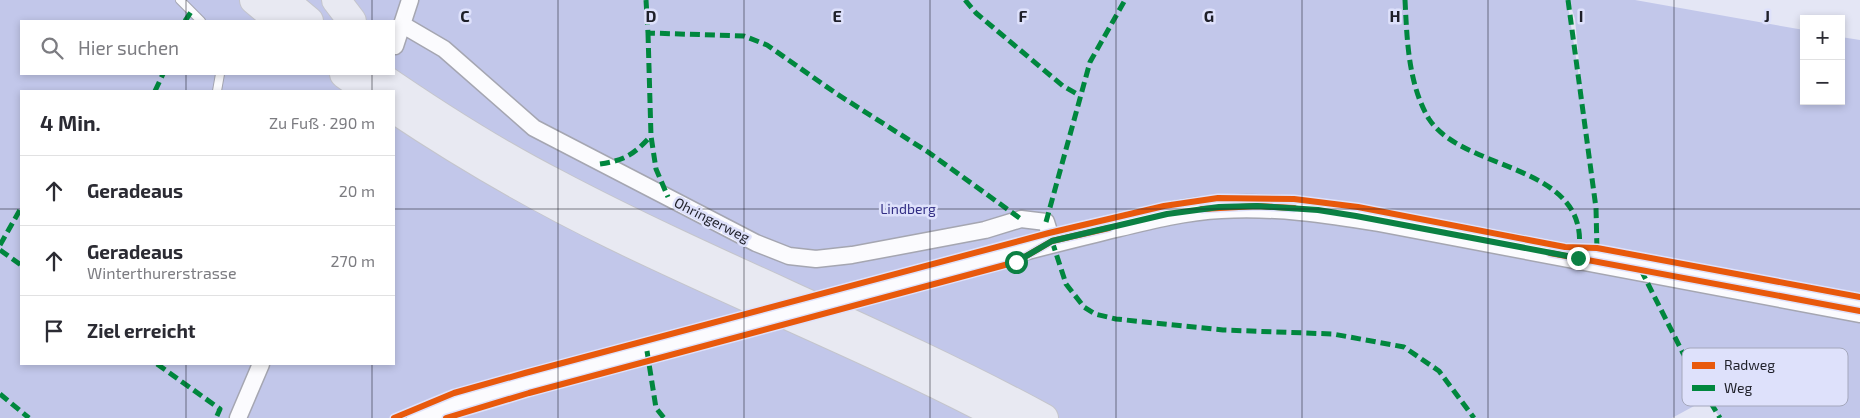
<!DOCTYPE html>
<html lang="de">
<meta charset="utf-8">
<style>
body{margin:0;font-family:"Exo 2",sans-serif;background:#f7f7f7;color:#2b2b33}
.controls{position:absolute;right:15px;top:15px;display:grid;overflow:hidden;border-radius:0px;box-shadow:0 2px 8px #0003}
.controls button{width:45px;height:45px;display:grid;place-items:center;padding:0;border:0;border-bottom:1px solid #e1e1e2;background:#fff;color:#2b2b33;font:25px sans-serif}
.stop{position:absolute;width:15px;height:15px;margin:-11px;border:4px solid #0b8043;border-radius:50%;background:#fff}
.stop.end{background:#0b8043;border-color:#fff;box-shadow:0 1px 5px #0008}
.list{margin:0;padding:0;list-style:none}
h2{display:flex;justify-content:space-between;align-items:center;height:65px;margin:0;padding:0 20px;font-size:21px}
h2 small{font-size:16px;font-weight:400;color:#7c7c81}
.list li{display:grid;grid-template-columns:32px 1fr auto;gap:15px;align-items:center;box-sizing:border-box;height:70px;padding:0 20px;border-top:1px solid #e1e1e2}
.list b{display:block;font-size:19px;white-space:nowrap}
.list p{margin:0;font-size:16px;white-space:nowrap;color:#7c7c81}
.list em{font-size:16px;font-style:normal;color:#7c7c81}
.icon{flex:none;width:28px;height:28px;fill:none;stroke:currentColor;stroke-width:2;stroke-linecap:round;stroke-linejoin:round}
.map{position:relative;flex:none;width:1860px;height:418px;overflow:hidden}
.search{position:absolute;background:#fff;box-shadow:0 2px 8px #0003;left:20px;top:20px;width:375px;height:55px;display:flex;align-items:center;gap:12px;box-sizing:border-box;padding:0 18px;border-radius:0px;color:#7c7c81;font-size:19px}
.panel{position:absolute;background:#fff;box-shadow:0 2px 8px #0003;left:20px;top:90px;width:375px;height:275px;border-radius:0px}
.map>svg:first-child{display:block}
</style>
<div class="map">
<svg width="1860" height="418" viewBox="0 0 1860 418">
<rect width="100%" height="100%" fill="#e4e6f5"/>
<path fill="#c2c7ea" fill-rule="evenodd" d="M0 0H1567L1582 96 1575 19 1569 0H1635L1804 30V101H1841V37L1860 40V418H1720L1707 399 1672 418H0ZM21 21H394V74H21ZM21 91H394V364H21Z"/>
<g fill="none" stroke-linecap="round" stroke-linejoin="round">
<defs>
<path id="service" d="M180 0 201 21
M217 91 220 74"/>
<path id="minor" d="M403 25 444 49 534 128 756 243 789 256 816 259 852 255 985 230 1021 219 1046 222 1052 241
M395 46 410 0
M238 418 261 364"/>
<path id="secondary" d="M844 298C927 275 1011 251 1095 231 1137 221 1179 209 1221 207 1275 204 1326 211 1379 220L1860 311
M418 418 458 403 755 322"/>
<path id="motorway" d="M254 0 279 21
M284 0 309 21
M336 0 352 21
M344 74 368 91
M377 74C435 114 494 152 557 184 716 268 885 332 1044 418
M394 109C464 156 537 198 613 235 742 298 876 351 1003 418"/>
</defs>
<use href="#service" stroke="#a5a6b1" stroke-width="10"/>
<use href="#minor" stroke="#a5a6b1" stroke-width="19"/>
<use href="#secondary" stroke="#a5a6b1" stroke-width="25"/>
<use href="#motorway" stroke="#c4c5cc" stroke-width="30"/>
<use href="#service" stroke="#fbfbfe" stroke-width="8"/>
<use href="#minor" stroke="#fbfbfe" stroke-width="16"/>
<use href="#secondary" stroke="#fbfbfe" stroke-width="22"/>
<use href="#motorway" stroke="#e8e9f2" stroke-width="28"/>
<defs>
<path id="secondary-bridge" d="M755 322 844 298"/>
</defs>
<use href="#secondary-bridge" stroke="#a5a6b1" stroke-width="25" stroke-linecap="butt"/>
<use href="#secondary-bridge" stroke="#fbfbfe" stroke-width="22"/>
<path stroke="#00873e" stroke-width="5" stroke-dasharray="10 5" stroke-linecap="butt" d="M646 0 648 33 744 36 767 45 837 94 928 152 1021 219
M965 0 976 13 1063 86 1079 95
M1405 0C1407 39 1408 84 1429 119 1463 172 1589 163 1579 250
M1568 0 1596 208 1597 251
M185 21 191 12
M648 33 651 136 656 169 668 197
M155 91 163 74
M600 164C626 160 634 154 651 136
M1046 222 1090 62 1125 0
M1052 241 1066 284 1084 307 1095 314 1116 319 1223 330 1333 334 1404 347 1439 371 1474 418
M0 245 21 208
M0 250 21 265
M1641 270 1695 377 1720 418
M647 351 656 408 664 418
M157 364 220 409 216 418
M0 394 29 418"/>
<defs>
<path id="cycleway" d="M1202 209 1257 206 1294 208
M1550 253 1860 311
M394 418 454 393 525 373 1049 233 1164 206 1218 198 1294 199 1358 207 1565 247 1597 248 1860 297
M446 418 529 393 1016 262 1052 241 1109 228"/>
</defs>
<use href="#cycleway" stroke="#dee1fb" stroke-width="9"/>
<use href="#cycleway" stroke="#e8590c" stroke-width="6"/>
</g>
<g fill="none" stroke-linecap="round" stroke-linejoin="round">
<path stroke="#0b8043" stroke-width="6" d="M1016 262 1052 241 1167 214 1219 207 1257 206 1318 210 1356 216 1578 258"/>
</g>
<path fill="none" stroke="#1e1f28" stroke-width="1" stroke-opacity="0.55" d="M186 0V21M372 0V21M558 0V418M744 0V418M930 0V418M1116 0V418M1302 0V418M1488 0V418M1674 0V418M186 74V91M372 74V91M0 209H21M394 209H1860M186 364V418M372 364V418"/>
<g text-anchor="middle" stroke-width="5" stroke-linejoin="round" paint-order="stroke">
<g font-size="14" fill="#322e84" stroke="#dee1fb">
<text x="908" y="214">Lindberg</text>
</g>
<g font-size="14" fill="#1e1f28" stroke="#dee1fb">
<text transform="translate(712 220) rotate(27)" y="5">Ohringerweg</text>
</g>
</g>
<rect x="1682" y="348" width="166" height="58" rx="8" fill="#dee1fb" stroke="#a4a7bc" stroke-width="1"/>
<rect x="1692" y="362" width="23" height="7" fill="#e8590c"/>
<rect x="1692" y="385" width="23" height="6" fill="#00873e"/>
<g font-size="14" fill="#1e1f28">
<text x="1724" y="370">Radweg</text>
<text x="1724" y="393">Weg</text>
</g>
<g font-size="16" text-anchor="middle" font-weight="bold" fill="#1e1f28" stroke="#dee1fb" stroke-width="5" stroke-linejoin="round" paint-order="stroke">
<text x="465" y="22">C</text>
<text x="651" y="22">D</text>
<text x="837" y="22">E</text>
<text x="1023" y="22">F</text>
<text x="1209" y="22">G</text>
<text x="1395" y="22">H</text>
<text x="1581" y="22">I</text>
<text x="1767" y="22">J</text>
</g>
</svg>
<div class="controls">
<button>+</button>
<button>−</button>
</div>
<div class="stop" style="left:1016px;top:262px"></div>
<div class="stop end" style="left:1578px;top:258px"></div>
<div class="search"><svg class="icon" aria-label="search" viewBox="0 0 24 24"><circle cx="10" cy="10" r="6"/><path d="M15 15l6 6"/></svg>Hier suchen</div>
<section class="panel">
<h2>4 Min.<small>Zu Fuß · 290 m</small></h2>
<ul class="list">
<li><svg class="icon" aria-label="ahead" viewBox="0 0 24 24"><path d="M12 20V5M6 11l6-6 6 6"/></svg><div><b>Geradeaus</b></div><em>20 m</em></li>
<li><svg class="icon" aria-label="ahead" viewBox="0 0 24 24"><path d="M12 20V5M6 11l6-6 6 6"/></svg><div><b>Geradeaus</b><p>Winterthurerstrasse</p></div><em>270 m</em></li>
<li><svg class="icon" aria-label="arrive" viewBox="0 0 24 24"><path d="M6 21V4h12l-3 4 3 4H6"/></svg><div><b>Ziel erreicht</b></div></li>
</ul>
</section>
</div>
